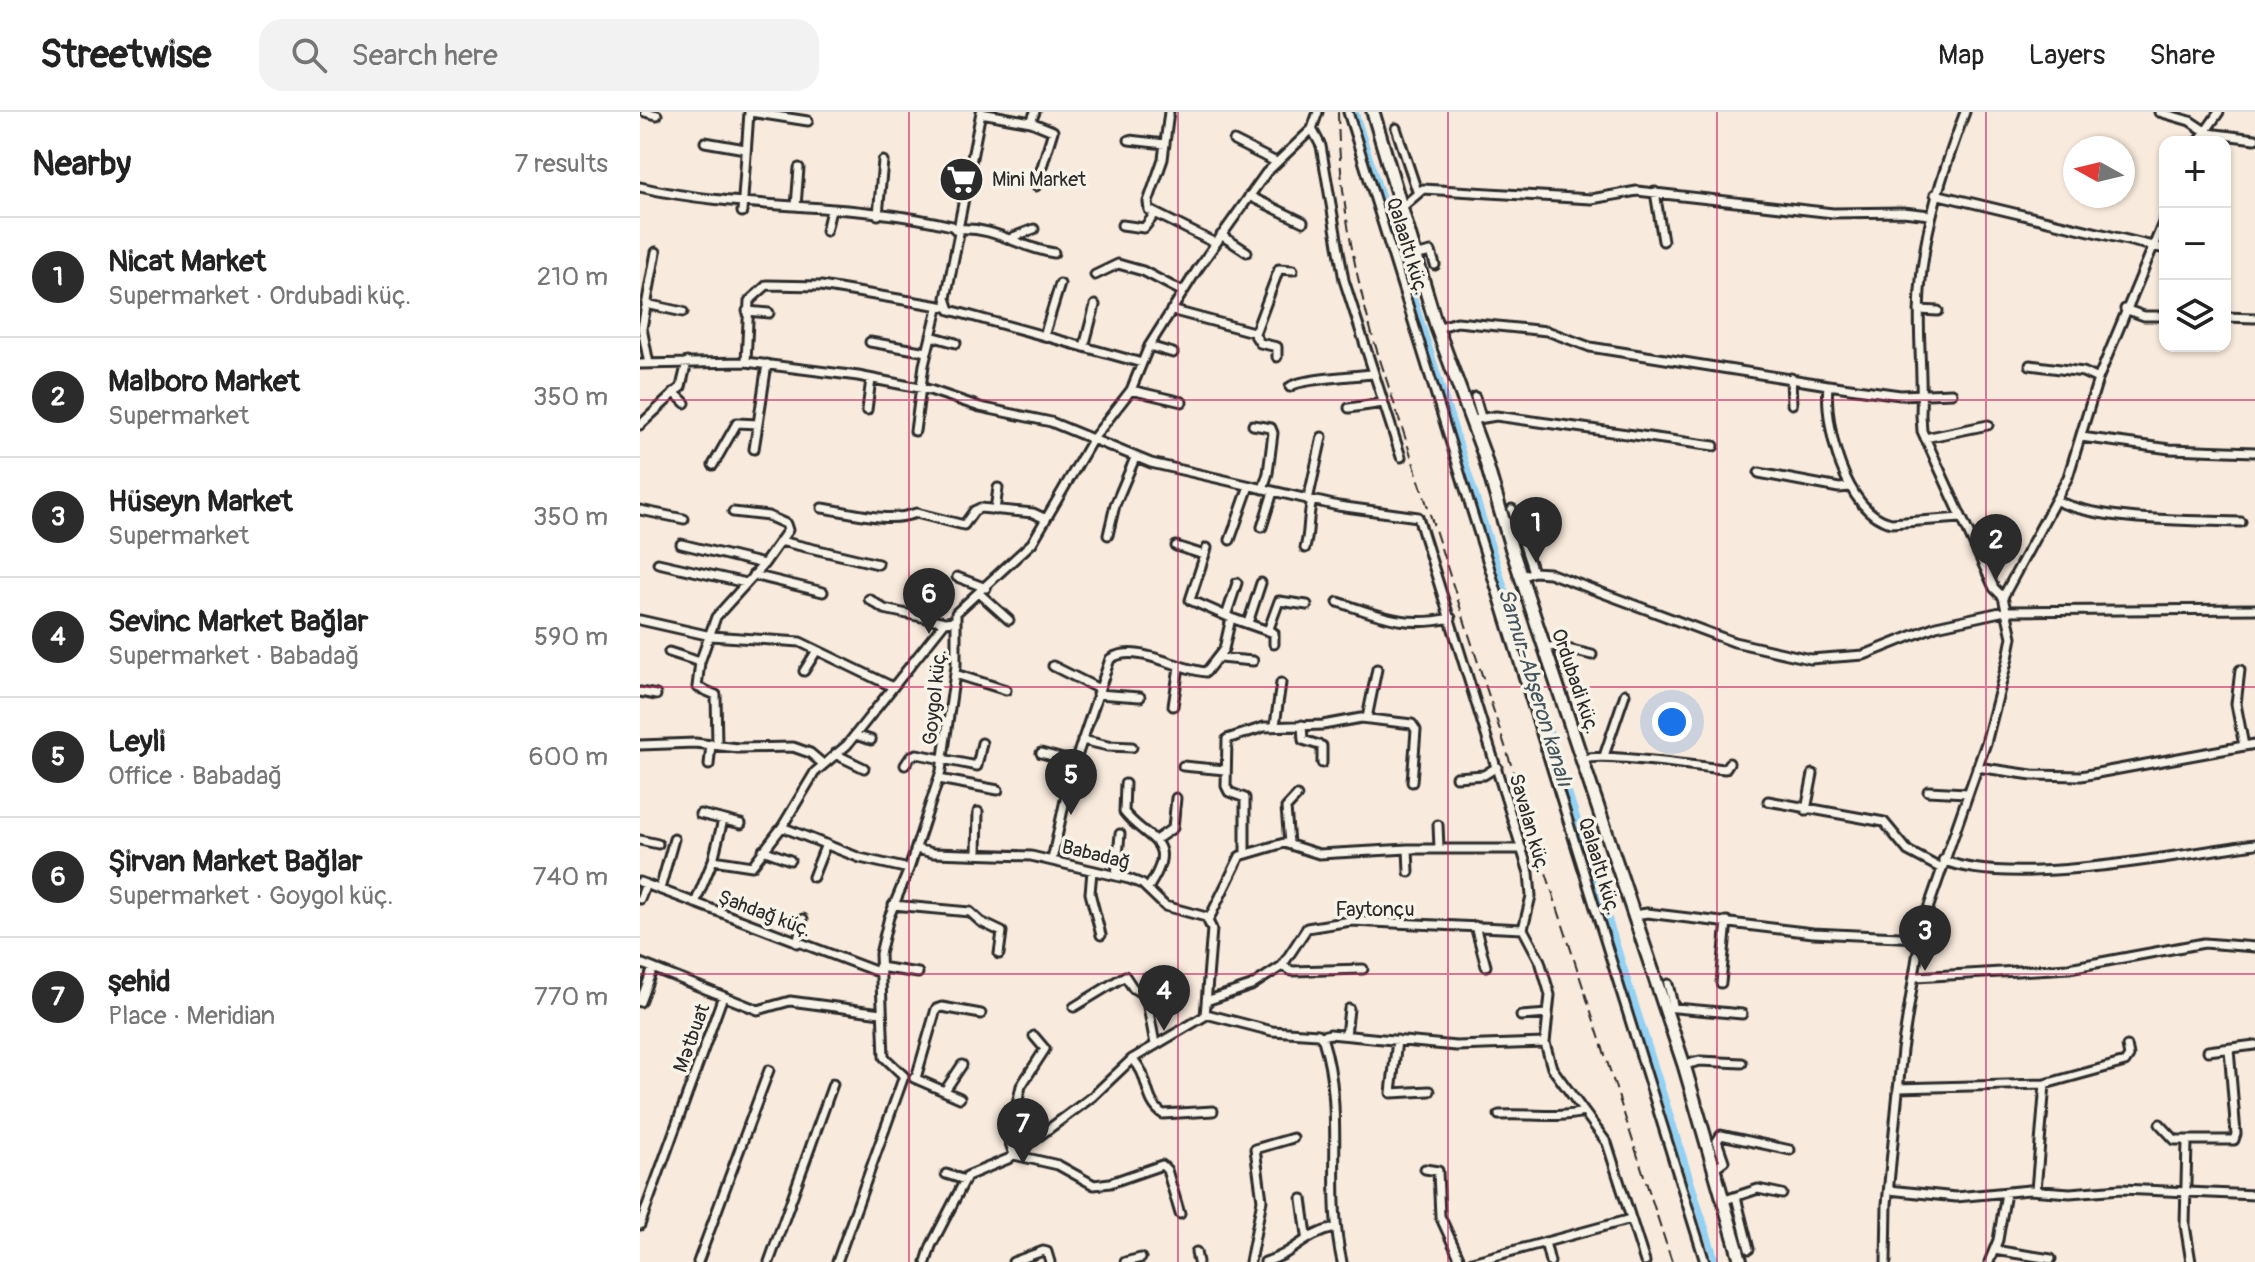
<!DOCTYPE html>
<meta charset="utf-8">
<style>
body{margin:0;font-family:Pangolin,sans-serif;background:#f2f2f2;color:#222}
.controls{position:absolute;right:24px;top:24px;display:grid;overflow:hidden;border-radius:16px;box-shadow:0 2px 6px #0004}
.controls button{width:72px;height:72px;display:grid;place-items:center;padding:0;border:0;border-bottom:2px solid #e0e0e0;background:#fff;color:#222;font:40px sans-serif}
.compass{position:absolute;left:1423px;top:24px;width:72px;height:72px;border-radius:50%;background:#fff;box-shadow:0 2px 6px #0004;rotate:278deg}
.you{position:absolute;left:1032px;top:610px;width:28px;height:28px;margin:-20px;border:6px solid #fff;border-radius:50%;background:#1a73e8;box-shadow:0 0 0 12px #1a73e833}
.badge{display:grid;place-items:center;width:52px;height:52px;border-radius:50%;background:#2b2b2b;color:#fff;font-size:26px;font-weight:700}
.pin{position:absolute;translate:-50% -66px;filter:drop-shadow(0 2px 4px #0008)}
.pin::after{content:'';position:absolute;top:42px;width:28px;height:24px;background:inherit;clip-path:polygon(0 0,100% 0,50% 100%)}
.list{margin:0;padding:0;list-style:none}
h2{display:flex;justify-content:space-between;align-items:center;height:104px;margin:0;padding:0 32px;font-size:34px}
h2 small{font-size:26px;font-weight:400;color:#767676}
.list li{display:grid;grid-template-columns:52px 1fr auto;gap:24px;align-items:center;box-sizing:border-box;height:120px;padding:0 32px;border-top:2px solid #e0e0e0}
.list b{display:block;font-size:30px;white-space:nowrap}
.list p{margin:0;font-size:26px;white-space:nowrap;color:#767676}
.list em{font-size:26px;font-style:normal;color:#767676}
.icon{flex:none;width:44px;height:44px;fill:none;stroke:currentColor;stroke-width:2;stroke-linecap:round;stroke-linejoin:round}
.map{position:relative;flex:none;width:1615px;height:1150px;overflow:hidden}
header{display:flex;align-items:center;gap:48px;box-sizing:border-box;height:112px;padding:0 40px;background:#fff;border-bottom:2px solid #e0e0e0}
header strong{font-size:38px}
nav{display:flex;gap:44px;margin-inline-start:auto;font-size:28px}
.search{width:560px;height:72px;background:#f2f2f2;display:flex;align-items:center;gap:20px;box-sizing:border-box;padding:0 28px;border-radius:24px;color:#767676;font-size:30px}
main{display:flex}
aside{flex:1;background:#fff}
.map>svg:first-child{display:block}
</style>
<header>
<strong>Streetwise</strong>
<div class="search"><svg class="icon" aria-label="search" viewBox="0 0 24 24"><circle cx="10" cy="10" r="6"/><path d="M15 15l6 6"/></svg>Search here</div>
<nav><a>Map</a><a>Layers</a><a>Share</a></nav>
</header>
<main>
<aside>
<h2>Nearby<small>7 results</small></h2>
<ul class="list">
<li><span class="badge">1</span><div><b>Nicat Market</b><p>Supermarket · Ordubadi küç.</p></div><em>210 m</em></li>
<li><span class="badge">2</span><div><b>Malboro Market</b><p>Supermarket</p></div><em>350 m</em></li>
<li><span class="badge">3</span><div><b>Hüseyn Market</b><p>Supermarket</p></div><em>350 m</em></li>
<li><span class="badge">4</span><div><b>Sevinc Market Bağlar</b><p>Supermarket · Babadağ</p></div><em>590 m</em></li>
<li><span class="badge">5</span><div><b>Leyli</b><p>Office · Babadağ</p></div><em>600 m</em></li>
<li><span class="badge">6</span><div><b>Şirvan Market Bağlar</b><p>Supermarket · Goygol küç.</p></div><em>740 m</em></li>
<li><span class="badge">7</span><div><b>şehid</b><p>Place · Meridian</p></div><em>770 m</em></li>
</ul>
</aside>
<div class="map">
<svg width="1615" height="1150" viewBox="0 0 1615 1150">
<rect width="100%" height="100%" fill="#f8eadc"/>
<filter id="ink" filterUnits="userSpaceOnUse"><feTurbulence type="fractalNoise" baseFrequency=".0125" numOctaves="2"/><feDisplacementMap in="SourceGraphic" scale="16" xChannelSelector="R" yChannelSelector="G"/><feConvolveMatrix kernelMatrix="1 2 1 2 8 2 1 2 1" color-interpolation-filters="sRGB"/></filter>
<g filter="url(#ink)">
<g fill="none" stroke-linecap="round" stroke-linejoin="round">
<path stroke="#93d2f4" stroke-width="7" d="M715 0 1076 1150"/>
<defs>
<path id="street" d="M5 0 17 3
M110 0 168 9
M341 0 318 117C354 114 380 136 414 141
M529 0 523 47 508 90 509 98 575 131
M708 0 1065 1150
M1325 0C1303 59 1284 116 1280 179 1277 220 1283 262 1281 303L1282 319 1354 476 1363 485
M1519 0 1550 9 1568 21 1615 27
M341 1 391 10 395 0
M391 10 413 19 396 74
M756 16 777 79
M672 17 681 34 704 168 761 345
M489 28 525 32
M594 29 636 50
M65 30 105 37
M1558 30 1579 0
M0 75C102 99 210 89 312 114L319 121 306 186 310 198 502 251
M1015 80 1023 129
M1295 82 1525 137
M609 84 663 110
M156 94 159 56
M760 97 783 77 951 87 997 79 1193 101 1263 100 1290 103
M102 100 109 0
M238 103 243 49
M482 113 504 116 515 102
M186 119 191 98
M581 123 607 140
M373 125 394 117
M774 144 791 140 795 153
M455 163 478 152 503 159 543 180
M6 192 43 200
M1485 197 1504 204H1525
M531 198 613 220 620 231 637 235V245
M1279 198 1298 199
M107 199 129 201
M1585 205 1615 206
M797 216 817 210 907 219 950 235 1188 273 1260 283 1312 281
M615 221 639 157 653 158
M291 224 316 231
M404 224 420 172
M230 230 287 240
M509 234 533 241
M444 235 455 193
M106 250 109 189 127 173 181 174 306 195
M0 252 106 250 218 264 290 278 340 295 411 310 511 351 698 394 778 405 889 761 891 784 883 817 900 849 910 883 905 931 912 956 967 1031 1005 1150
M9 252 2 216 16 140
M1390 253 1443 260 1458 267
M1151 266 1152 292
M1188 273C1184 313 1205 401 1251 411L1321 406
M650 275C657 267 716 264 732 262
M491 278 542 290
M34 280 45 291
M835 285 841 305
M709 296 743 291
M227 298 231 267
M832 308 856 304 1074 334
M0 313 41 275 47 250
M613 313 631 316 633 321 628 361 623 377
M275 319 284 253 298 196
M1441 325 1530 337 1615 340
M1285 326 1348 313
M114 337 118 312
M73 353 97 311 118 312 127 252
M1119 361 1199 376 1210 375
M668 388 682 325
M1417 389C1464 410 1548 408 1601 410
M182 396C212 400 248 412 276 401L324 413 334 399 340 396 393 401 406 407
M872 397 893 460
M0 398 44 407
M355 398 358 376
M622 415 633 380
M468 423 475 393 495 346
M590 428 609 374
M140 429 238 452
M41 432 124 452
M536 434 564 443
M567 436 550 488 591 506
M665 436C670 419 667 406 672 389
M18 451 106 471
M113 463 183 480
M317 465 346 476
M881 465 893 460 909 461 1094 530 1170 547 1224 543 1296 514 1365 499 1615 497
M339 481 369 508
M229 487 244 497 305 510
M698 490C740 504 766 516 811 506
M586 504 597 471
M0 508 71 524 160 530 253 575
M608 511 621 471
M628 519 639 489 667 493
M905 536 915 534 952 543
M29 540 60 550
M579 546 613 549
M413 554 459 577
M1600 558 1596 592 1604 634
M164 559 176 540
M315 562 366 578
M0 580 16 583
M457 582 500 585
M533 594 539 555
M727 606 737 557
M635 613 641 571
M662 613 663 628 682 634V651
M215 623 231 628
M442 628 468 634 492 635
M0 633 55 631 98 636 153 635 170 641 183 652
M77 633 76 583 57 575 60 550 76 505 124 452 148 418 146 412 128 404 93 400
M401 641 434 650
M195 642 224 656
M964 644 985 582
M944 647C962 640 1057 655 1085 657L1089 651
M69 653 71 632
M265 653 271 644 277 642 337 654 342 631
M543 654 585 658
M1337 655 1392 663 1441 664 1615 632
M816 665 844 663 857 655
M299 667 358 678
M485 672 484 700C506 729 541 727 508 776
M1288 679 1327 681
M1128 689 1244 710 1268 739 1300 756
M1166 698 1173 662
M60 702 101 712
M798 713 799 736
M142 715 220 746 269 757
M517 727 533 716 536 686
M0 728 18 732
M649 731 646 696 657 684
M276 737 293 741 391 744 489 767 502 772 525 794 566 805 572 817 565 904 492 947 452 985 368 1047 327 1064 291 1134 286 1150
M768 737 769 760
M123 738 150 748
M605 740V686L589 680 586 674 587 627 624 615 683 613 721 606 772 612 776 618 772 670
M337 741 338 700
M73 748 112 754 142 715 175 660 207 633 305 510 314 509
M412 748 430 665 470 547C495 530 538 558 566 560L584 537 591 506 634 521V532
M1303 748C1369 777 1541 742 1615 732
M452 759 450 781 461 823
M476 764 480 722
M173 765 186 732
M0 770 238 860
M20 777 34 727
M0 787 6 772
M55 791 73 748 83 708
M253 793 330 800 341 810 362 820 359 842
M995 803 1007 801 1173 821 1280 826
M569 807 600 744 644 731 679 742 768 737H882
M835 814 846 854
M157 831 163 807
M0 851 118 898 150 889 241 901
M642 854 652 859 723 857
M239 855 278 861
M1276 865 1429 856 1564 831 1615 835
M1081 871 1087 809
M1028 872 1033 893
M503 880 506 866
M569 888 611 874 642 854 667 816 711 809 883 817
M0 890 13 856
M434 895 485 864 493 876 506 884 515 932
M1025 895 1102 902
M566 902 632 919 678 922 683 928C706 1000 685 1077 702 1150
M881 904 908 902
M706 923 709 897
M394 924 405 937 381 974 369 1028 374 1043 418 1053 454 1073 470 1071 522 1053 527 1058 540 1102
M681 924 690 922 816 934 905 931
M757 928 751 981 790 979
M1568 939 1615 933
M492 947C510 962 503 989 523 1002L573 999
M1044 953 1060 949 1102 951
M274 966 320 986
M276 966 296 897 302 895 341 902
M1258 976 1405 972 1485 950 1489 944 1487 934
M306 977 322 953
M859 1003C887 1001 915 1007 944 1000
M1520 1012 1535 1028H1594L1596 1022 1589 937
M1547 1030 1545 1113 1551 1150
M1076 1055 1084 1049 1077 1029 1081 1023 1150 1038
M785 1057 798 1059 800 1104 821 1150
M306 1062 325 1068
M1249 1078 1316 1085 1389 1078 1430 1081 1481 1077 1615 1083
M1396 1078 1405 972
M1096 1085 1109 1137
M662 1087 667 1123
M1085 1088 1118 1077 1142 1082
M0 1113 83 884
M905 1130 910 1150
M1354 1138 1411 1147
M556 1140 558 1150
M58 1150 129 958
M129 1150 193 972
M197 1150 264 964 244 945 240 842 249 805 269 757 301 659 316 554V501L392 431 452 328 491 278 509 234 557 158 626 61 672 17 678 0
M373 1150 403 1139 407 1140 410 1150
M485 1150 501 1146
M610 1150 622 1088 615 1037 653 1026
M625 1150C656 1141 662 1123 695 1116
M832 1150 991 1107
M1246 1150 1247 1092 1262 938 1282 814 1346 631 1368 546 1372 525 1363 485 1428 365 1458 267 1525 106
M1349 1150 1358 1128 1366 1081"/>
<path id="secondary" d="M733 0 797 216 843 340 872 438 1044 953 1101 1150"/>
</defs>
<use href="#street" stroke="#2b2b2b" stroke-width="13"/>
<use href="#secondary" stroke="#2b2b2b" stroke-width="17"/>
<use href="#street" stroke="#f7f3e8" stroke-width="7"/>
<use href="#secondary" stroke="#f7f3e8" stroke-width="11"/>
<path stroke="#2b2b2b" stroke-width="2" stroke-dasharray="12 6" stroke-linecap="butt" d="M698 0C699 78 712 150 733 226L1032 1150"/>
</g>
</g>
<path fill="none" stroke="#c2185b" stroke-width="2" stroke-opacity="0.55" d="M269 0V1150M538 0V1150M808 0V1150M1077 0V1150M1346 0V1150M0 288H1615M0 575H1615M0 862H1615"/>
<defs>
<symbol id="supermarket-disc" viewBox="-11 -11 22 22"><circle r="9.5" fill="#2b2b2b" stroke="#f7f3e8"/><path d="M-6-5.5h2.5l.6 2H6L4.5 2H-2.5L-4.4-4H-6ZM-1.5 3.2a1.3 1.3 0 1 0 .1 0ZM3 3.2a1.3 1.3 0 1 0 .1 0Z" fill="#fff"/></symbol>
</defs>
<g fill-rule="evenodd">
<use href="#supermarket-disc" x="296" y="42" width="51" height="51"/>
</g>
<g text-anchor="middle" stroke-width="7" stroke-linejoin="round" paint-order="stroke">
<g font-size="20" fill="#2b2b2b" stroke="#f7f3e8" text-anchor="start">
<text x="352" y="74">Mini Market</text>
</g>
<g font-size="20" fill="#2b2b2b" stroke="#f7f3e8">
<text transform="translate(768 134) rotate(73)" y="7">Qalaaltı küç.</text>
<text transform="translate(936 569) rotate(71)" y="7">Ordubadi küç.</text>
<text transform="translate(294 585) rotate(-84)" y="7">Goygol küç.</text>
<text transform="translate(890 711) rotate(74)" y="7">Savalan küç.</text>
<text transform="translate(456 742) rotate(14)" y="7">Babadağ</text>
<text transform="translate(960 754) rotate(73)" y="7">Qalaaltı küç.</text>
<text x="735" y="804">Faytonçu</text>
<text transform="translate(125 801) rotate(21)" y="7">Şahdağ küç.</text>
<text transform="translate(51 926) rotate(-70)" y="7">Mətbuat</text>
</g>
<g font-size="22" font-style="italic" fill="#45555d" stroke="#f7f3e8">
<text transform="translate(896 575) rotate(73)" y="8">Samur-Abşeron kanalı</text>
</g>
</g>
</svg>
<div class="controls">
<button>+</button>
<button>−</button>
<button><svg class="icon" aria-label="layers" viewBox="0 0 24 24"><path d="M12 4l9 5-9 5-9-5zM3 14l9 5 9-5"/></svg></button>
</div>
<svg class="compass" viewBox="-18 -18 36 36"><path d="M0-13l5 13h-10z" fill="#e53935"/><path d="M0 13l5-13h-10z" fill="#767676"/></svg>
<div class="you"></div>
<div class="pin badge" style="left:896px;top:451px">1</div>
<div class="pin badge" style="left:1356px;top:468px">2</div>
<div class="pin badge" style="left:1285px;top:859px">3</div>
<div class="pin badge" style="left:524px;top:919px">4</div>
<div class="pin badge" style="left:431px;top:703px">5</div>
<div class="pin badge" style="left:289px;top:522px">6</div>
<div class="pin badge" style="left:383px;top:1052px">7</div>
</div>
</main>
